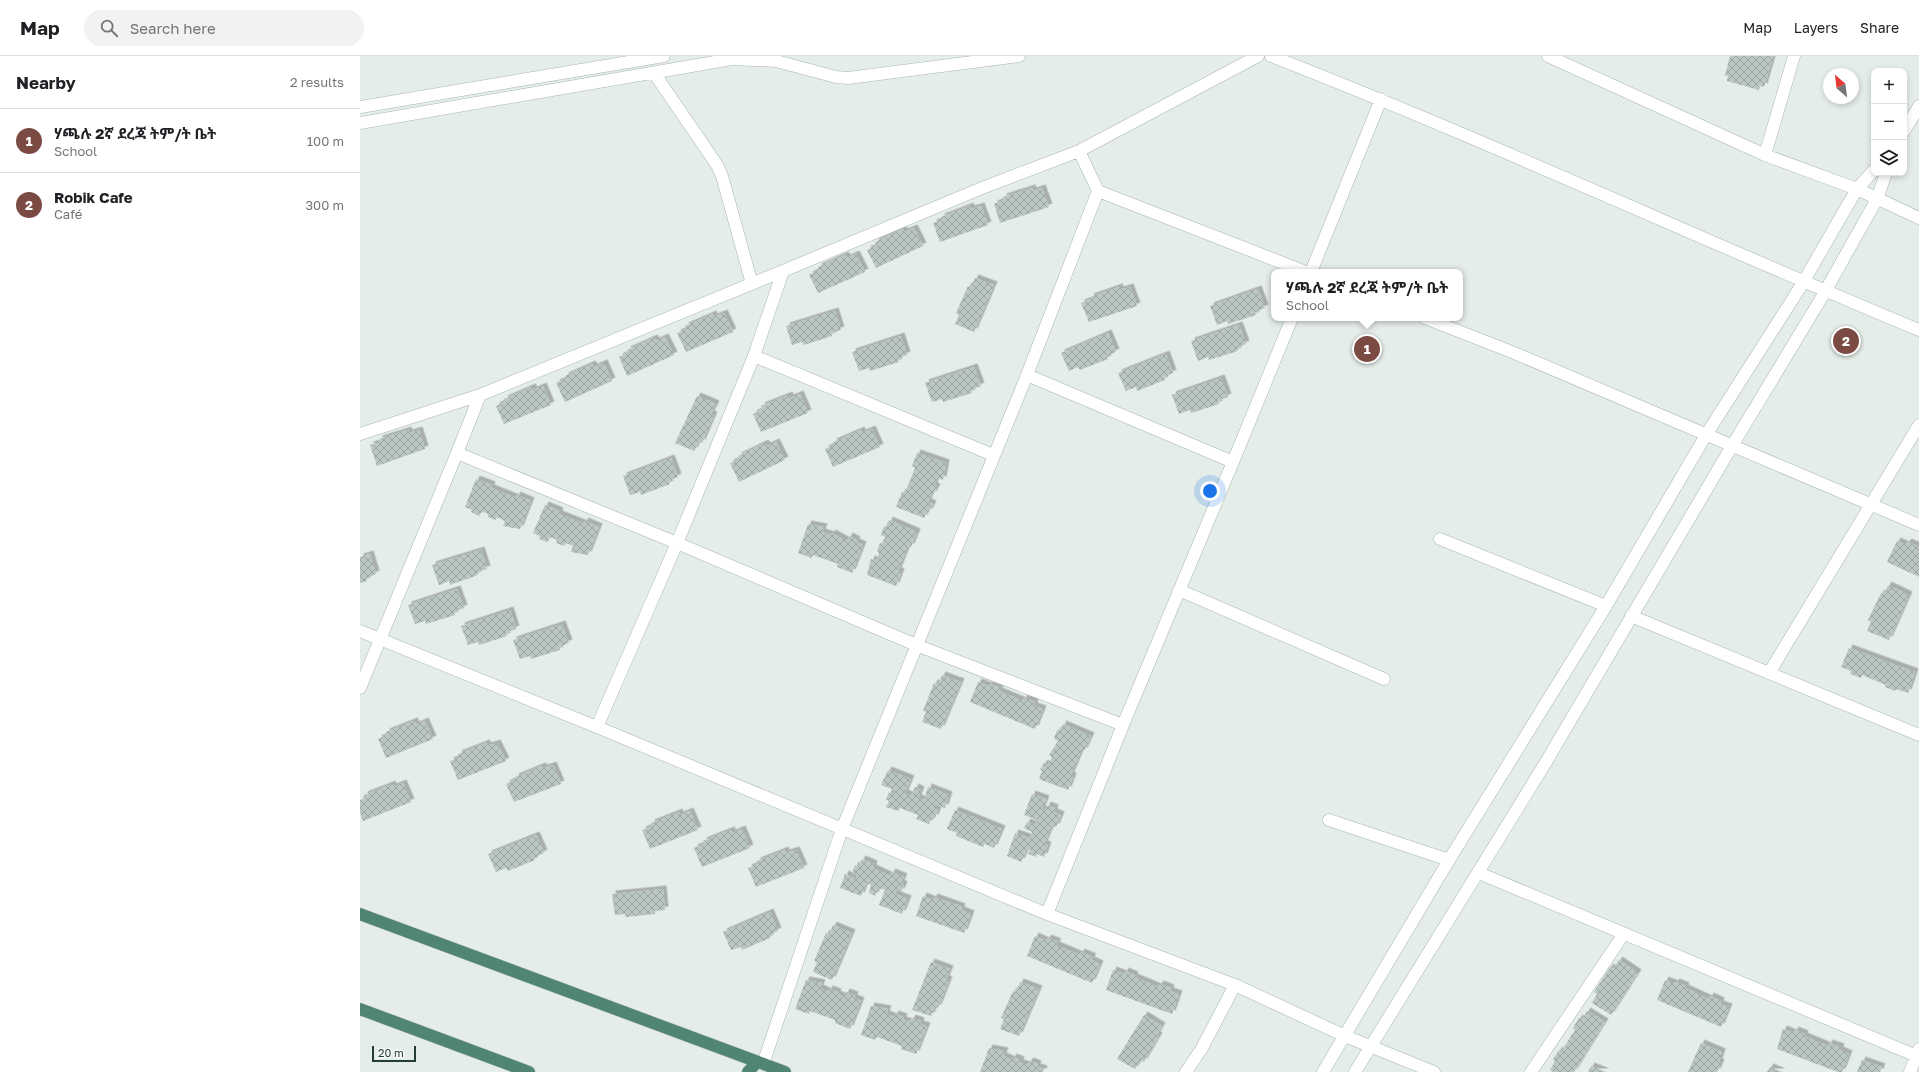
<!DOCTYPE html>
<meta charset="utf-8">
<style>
body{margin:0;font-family:"Golos Text","Noto Sans Ethiopic",sans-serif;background:#f2f2f2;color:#202124}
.controls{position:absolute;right:12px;top:12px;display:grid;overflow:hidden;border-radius:8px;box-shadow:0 2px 6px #0003}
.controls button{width:36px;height:36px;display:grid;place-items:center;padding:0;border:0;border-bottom:1px solid #e0e0e0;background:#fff;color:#202124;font:20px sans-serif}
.compass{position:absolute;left:1463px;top:12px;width:36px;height:36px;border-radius:50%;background:#fff;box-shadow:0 2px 6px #0003;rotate:332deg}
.scale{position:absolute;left:12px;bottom:10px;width:44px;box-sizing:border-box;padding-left:4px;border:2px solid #253e35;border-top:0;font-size:11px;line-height:14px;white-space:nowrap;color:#253e35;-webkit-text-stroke:3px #f6faf7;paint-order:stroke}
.you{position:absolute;left:850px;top:435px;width:14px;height:14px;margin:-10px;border:3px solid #fff;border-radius:50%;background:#1a73e8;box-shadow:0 0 0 6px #1a73e833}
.badge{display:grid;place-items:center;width:26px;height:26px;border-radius:50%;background:#7a4a43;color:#fff;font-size:13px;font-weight:700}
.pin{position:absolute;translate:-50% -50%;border:2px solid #fff;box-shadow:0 1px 4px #0006}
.popup{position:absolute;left:911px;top:213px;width:192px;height:52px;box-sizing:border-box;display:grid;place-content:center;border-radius:8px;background:#fff;filter:drop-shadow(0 1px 3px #0005);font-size:13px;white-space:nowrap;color:#757577}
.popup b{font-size:15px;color:#202124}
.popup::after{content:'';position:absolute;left:50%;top:100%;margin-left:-8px;border:8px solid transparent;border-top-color:#fff}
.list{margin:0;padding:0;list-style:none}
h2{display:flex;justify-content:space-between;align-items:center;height:52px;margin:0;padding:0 16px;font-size:17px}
h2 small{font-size:13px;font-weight:400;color:#757577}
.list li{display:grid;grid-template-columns:26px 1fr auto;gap:12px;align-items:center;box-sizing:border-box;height:64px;padding:0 16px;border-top:1px solid #e0e0e0}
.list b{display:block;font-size:15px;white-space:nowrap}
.list p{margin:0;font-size:13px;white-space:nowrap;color:#757577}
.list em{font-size:13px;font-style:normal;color:#757577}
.icon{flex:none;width:22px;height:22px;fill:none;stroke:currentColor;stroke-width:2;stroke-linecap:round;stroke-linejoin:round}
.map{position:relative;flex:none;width:1559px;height:1016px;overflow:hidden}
header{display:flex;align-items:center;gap:24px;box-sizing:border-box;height:56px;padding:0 20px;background:#fff;border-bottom:1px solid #e0e0e0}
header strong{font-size:19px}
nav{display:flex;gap:22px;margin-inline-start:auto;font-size:14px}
.search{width:280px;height:36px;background:#f2f2f2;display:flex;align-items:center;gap:10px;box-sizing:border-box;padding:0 14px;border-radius:22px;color:#757577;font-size:15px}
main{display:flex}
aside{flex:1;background:#fff}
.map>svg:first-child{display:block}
</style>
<header>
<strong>Map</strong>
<div class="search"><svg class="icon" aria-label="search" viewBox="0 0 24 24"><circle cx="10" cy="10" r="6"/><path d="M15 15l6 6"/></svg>Search here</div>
<nav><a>Map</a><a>Layers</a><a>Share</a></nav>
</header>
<main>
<aside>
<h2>Nearby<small>2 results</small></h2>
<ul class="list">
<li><span class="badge">1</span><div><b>ሃጫሉ 2ኛ ደረጃ ትም/ት ቤት</b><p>School</p></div><em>100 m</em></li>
<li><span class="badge">2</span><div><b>Robik Cafe</b><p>Café</p></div><em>300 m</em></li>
</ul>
</aside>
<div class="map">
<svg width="1559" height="1016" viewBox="0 0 1559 1016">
<defs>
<pattern id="building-cross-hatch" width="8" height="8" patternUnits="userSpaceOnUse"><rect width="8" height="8" fill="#bbc8c2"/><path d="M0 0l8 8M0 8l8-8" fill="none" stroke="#98a49e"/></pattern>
<filter id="shadow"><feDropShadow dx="3.5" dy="-3.5" stdDeviation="0" flood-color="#0004"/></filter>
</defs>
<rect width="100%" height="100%" fill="#e5ede9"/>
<path fill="url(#building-cross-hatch)" filter="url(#shadow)" d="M1370 0H1413L1404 31 1400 29 1399 34 1367 25 1368 20 1365 19Z
M672 132 673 135 682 132 689 151 640 167 634 148 644 144 643 141Z
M610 150 611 153 621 150 628 169 580 186 573 167 582 164 581 161Z
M554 172 563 190 516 212 507 194 517 189 515 186 543 173 544 176Z
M496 198 505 216 458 237 449 219 459 214 458 211 485 199 487 202Z
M615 222 634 229 614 276 595 268 599 259 596 257 608 230 611 231Z
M759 231 760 234 770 231 777 250 729 266 721 247 731 243 730 241Z
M898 233 905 252 895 256 896 259 868 268 867 265 857 269 850 250Z
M475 255 481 274 471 277 472 280 444 289 442 286 432 289 426 270Z
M364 257 373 276 326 296 317 277 327 273 325 270 353 258 354 261Z
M879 269 886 288 877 292 878 295 849 304 848 301 838 305 831 285Z
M748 277 756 296 747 300 748 303 720 314 718 311 709 315 701 297Z
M541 280 547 299 537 303 539 306 510 315 509 312 499 315 492 296Z
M305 281 314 299 267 320 259 301 268 297 267 294 294 282 296 285Z
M806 298 813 317 804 321 805 324 777 335 776 331 766 335 758 317Z
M244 307 252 325 205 346 196 327 206 323 205 320 232 308 234 311Z
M614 311 621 330 611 334 612 337 583 346 582 343 572 346 565 327Z
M861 322 868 341 858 345 859 348 831 357 830 354 819 358 812 339Z
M183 330 191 349 144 368 136 350 146 345 144 343 172 331 174 334Z
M440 338 448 357 401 376 393 358 403 353 401 350 429 339 430 342Z
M337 340 356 348 351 358 354 359 342 387 339 385 334 395 315 387Z
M512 373 520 391 473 411 465 393 474 389 473 386 501 374 502 377Z
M48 374 49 377 59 374 65 393 17 410 10 389 20 386 19 383Z
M416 386 425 404 379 426 370 407 380 403 378 400 405 387 407 390Z
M557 397 586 407 583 424 577 422 574 430 577 431 573 439 571 438 568 446 573 448 569 456 567 455 564 462 536 451 542 436 545 437 555 412 552 410Z
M311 402 318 421 308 425 310 428 281 439 280 436 270 439 263 420Z
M116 423 132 429 131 432 156 442 157 439 171 445 160 473 143 470 145 465 137 461 136 464 128 461V458L122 455 119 460 111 456 112 454 105 451Z
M185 449 200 455 199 458 224 468 225 465 239 471 228 499 211 496 213 490 206 487 204 490 196 487 197 484 190 481 187 486 179 483 180 480 173 477Z
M529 464 557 476 551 491 548 490 538 515 541 516 536 530 507 519 511 503 516 505 519 497 517 495 520 487 523 488 525 481 521 479 524 470 527 471Z
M448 468 464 471 462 476 471 479 472 477 487 485 489 480 497 484 496 486 503 489 492 517 477 511 478 508 453 499 451 502 438 497Z
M1537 485 1546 489 1548 486 1559 491V521L1527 506Z
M121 494 127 513 117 516 118 519 90 529 89 525 79 529 72 509Z
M10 498 16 518 7 522V525L0 527V501Z
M1528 529 1549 539 1529 584 1507 575 1511 566 1508 564 1521 537 1524 538Z
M97 533 104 552 94 556 95 559 66 568 65 565 55 568 48 549Z
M150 554 156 573 146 577 147 580 119 589 118 586 108 589 101 570Z
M202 568 209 587 199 591 200 594 171 603 170 600 160 603 153 584Z
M1489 592 1555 616 1548 637 1536 633 1535 635 1525 631 1526 629 1502 619 1501 622 1490 618 1491 615 1481 611Z
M582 619 601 626 581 673 562 666 566 656 563 655 574 627 578 628Z
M618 626 629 630 630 628 641 632 639 635 663 645 664 642 675 646 674 650 683 653 675 673 610 646Z
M54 665 56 669 65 665 73 683 26 702 18 683 27 679 26 676Z
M703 668 731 680 724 695H721L711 719 713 721 708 734 679 723 682 715 680 714 684 707 688 709 692 701 689 699 698 685 694 683 697 674 700 675Z
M126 687 128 690 137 687 146 705 98 724 90 705 100 701 98 698Z
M193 709 201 728 154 746 146 728 156 723 155 721 182 710 184 712Z
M528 714 551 723 545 737 551 740 555 731 561 734 558 742 564 744 568 731 589 739 585 752 574 748 573 752 578 754 575 762 572 761 569 768 556 763 558 759 540 752 538 755 526 751 529 745 526 743 529 736 533 738 535 734 521 729Z
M43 727 51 746 3 765 0 757V744L5 742 4 739 32 728 33 731Z
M672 738 686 743 682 753 685 755 687 749 695 752 694 756 701 759 696 771 692 770 684 788 688 789 684 801 677 798 676 801 668 798 670 794 667 793 661 806 647 800 655 777 670 782 672 776 664 772 667 766 675 769 677 764 664 759Z
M595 754 642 773 634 792 625 788 623 791 596 780 597 777 587 773Z
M330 755 338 774 290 793 282 774 292 770 291 767 319 756 320 759Z
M382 773 390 792 342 811 334 792 344 788 343 785 371 774 372 777Z
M176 779 184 797 174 802 175 804 148 815 146 812 136 816 128 798Z
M425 794 426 797 436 794 444 812 396 831 388 812 398 808 397 805Z
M502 803 514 808 513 812 530 820 532 816 544 821 541 827 544 829 541 836 536 834 535 838 548 843 542 858 519 849 525 834 518 832 515 840 509 837 511 829 506 827 501 840 480 832 485 818 496 823 497 819 492 817 495 809 498 811Z
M303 833 305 854 295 855V858L265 861V858L255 859 252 838Z
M563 840 573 844 574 841 602 851 601 854 611 858 604 877 556 860Z
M410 856 418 875 409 879 410 882 382 894 381 891 371 894 363 876Z
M473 869 492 877 472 924 453 916 457 906 454 905 466 877 469 879Z
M675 880 686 885 688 882 698 886 696 889 720 899 721 896 733 901 731 904 740 908 732 927 667 900Z
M1259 904 1278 917 1251 959 1232 947 1237 938 1234 936 1250 911 1253 913Z
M571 906 590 913 586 923 589 924 578 952 575 951 571 960 552 954Z
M753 914 764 918 765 915 775 919 774 921 798 931 800 928 811 932 810 935 819 938 812 958 746 934Z
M446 924 462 927 460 932 468 936 469 933 478 936 477 938 484 941 486 936 495 939 494 942 501 945 490 973 475 967V964L450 955 449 958 435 953Z
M1305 924 1315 928 1316 926 1326 930 1325 932 1349 943 1350 940 1361 945 1360 948 1369 951 1361 971 1297 944Z
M660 926 679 933 659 980 640 973 644 963 641 962 653 935 656 936Z
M511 950 528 953 526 958 534 961 535 958 544 961 543 964 550 966 552 962 561 965 560 968 567 970 556 998 541 993 542 990 517 981 515 984 501 979Z
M1227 955 1245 966 1214 1016H1193L1190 1014 1195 1005 1193 1003 1199 994 1201 996 1215 974 1213 972 1219 962 1222 964Z
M784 959 802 970 797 979 799 980 784 1006 781 1004 775 1013 757 1003Z
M1423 973 1434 977 1435 974 1445 978 1444 980 1468 990 1469 987 1481 991 1480 994 1489 998 1482 1016H1478L1417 993Z
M1341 987 1362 996 1359 1006 1361 1007 1357 1016H1328Z
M629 992 645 995 643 1000 652 1004 653 1001 661 1004 660 1007 667 1009 670 1005 678 1008 677 1011 684 1013 683 1016H620Z
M1502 1004 1522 1011 1520 1016H1497Z
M1231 1010 1246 1016H1228Z
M1410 1011 1422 1016H1407Z"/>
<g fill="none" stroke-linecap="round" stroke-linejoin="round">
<defs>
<path id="minor" d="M911 0C1129 85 1342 184 1559 274
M1188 0 1405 99 1497 133 1559 162
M294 17 357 109 362 120 392 228
M0 51 304 0
M0 67 372 3 416 5 476 21 488 22 659 0
M719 95 898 0
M1405 99 1434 0
M951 216 1021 43
M1065 262 1152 296 1559 469
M394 300 423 215
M0 378 120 339 423 215 622 132 719 95 738 135
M97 397 120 339
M873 406 932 262
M1080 483 1246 550
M819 534 1024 623
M1271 560 1559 679
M0 575 237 671 687 858 875 929 985 980 1074 1016
M1409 617 1559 369
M0 632 97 397 317 487 556 589 763 669 873 406 667 319
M237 671 317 487 394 300 633 399
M969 764 1089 804
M1119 817 1559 1001
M687 858 763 669
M403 1008 482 773 667 319 738 135 946 216
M826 1016 842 992 875 929
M1171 1016 1263 879
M1550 1016 1559 993"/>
<path id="tertiary" d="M1544 75 1559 50
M963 1016 1089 804 1246 550 1346 379 1441 230 1497 133 1514 114
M995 1016 1186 706 1372 390 1462 241 1517 143 1526 117"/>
<path id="trunk" d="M0 858 425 1016
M0 953 169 1016
M388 1016 397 1006"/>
</defs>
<use href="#minor" stroke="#a8b5af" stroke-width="13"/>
<use href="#tertiary" stroke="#a8b5af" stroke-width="13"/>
<use href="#trunk" stroke="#c2c9c6" stroke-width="13"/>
<use href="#minor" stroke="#fff" stroke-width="12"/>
<use href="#tertiary" stroke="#fff" stroke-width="12"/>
<use href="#trunk" stroke="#508474" stroke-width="12"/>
</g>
</svg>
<div class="controls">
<button>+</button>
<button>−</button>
<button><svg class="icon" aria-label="layers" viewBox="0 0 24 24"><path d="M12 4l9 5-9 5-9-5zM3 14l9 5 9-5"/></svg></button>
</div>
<svg class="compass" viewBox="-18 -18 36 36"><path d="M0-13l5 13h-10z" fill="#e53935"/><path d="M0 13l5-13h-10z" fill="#757577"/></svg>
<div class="scale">20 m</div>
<div class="you"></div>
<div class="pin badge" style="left:1007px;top:293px">1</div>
<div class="popup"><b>ሃጫሉ 2ኛ ደረጃ ትም/ት ቤት</b>School</div>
<div class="pin badge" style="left:1486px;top:285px">2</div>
</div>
</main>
